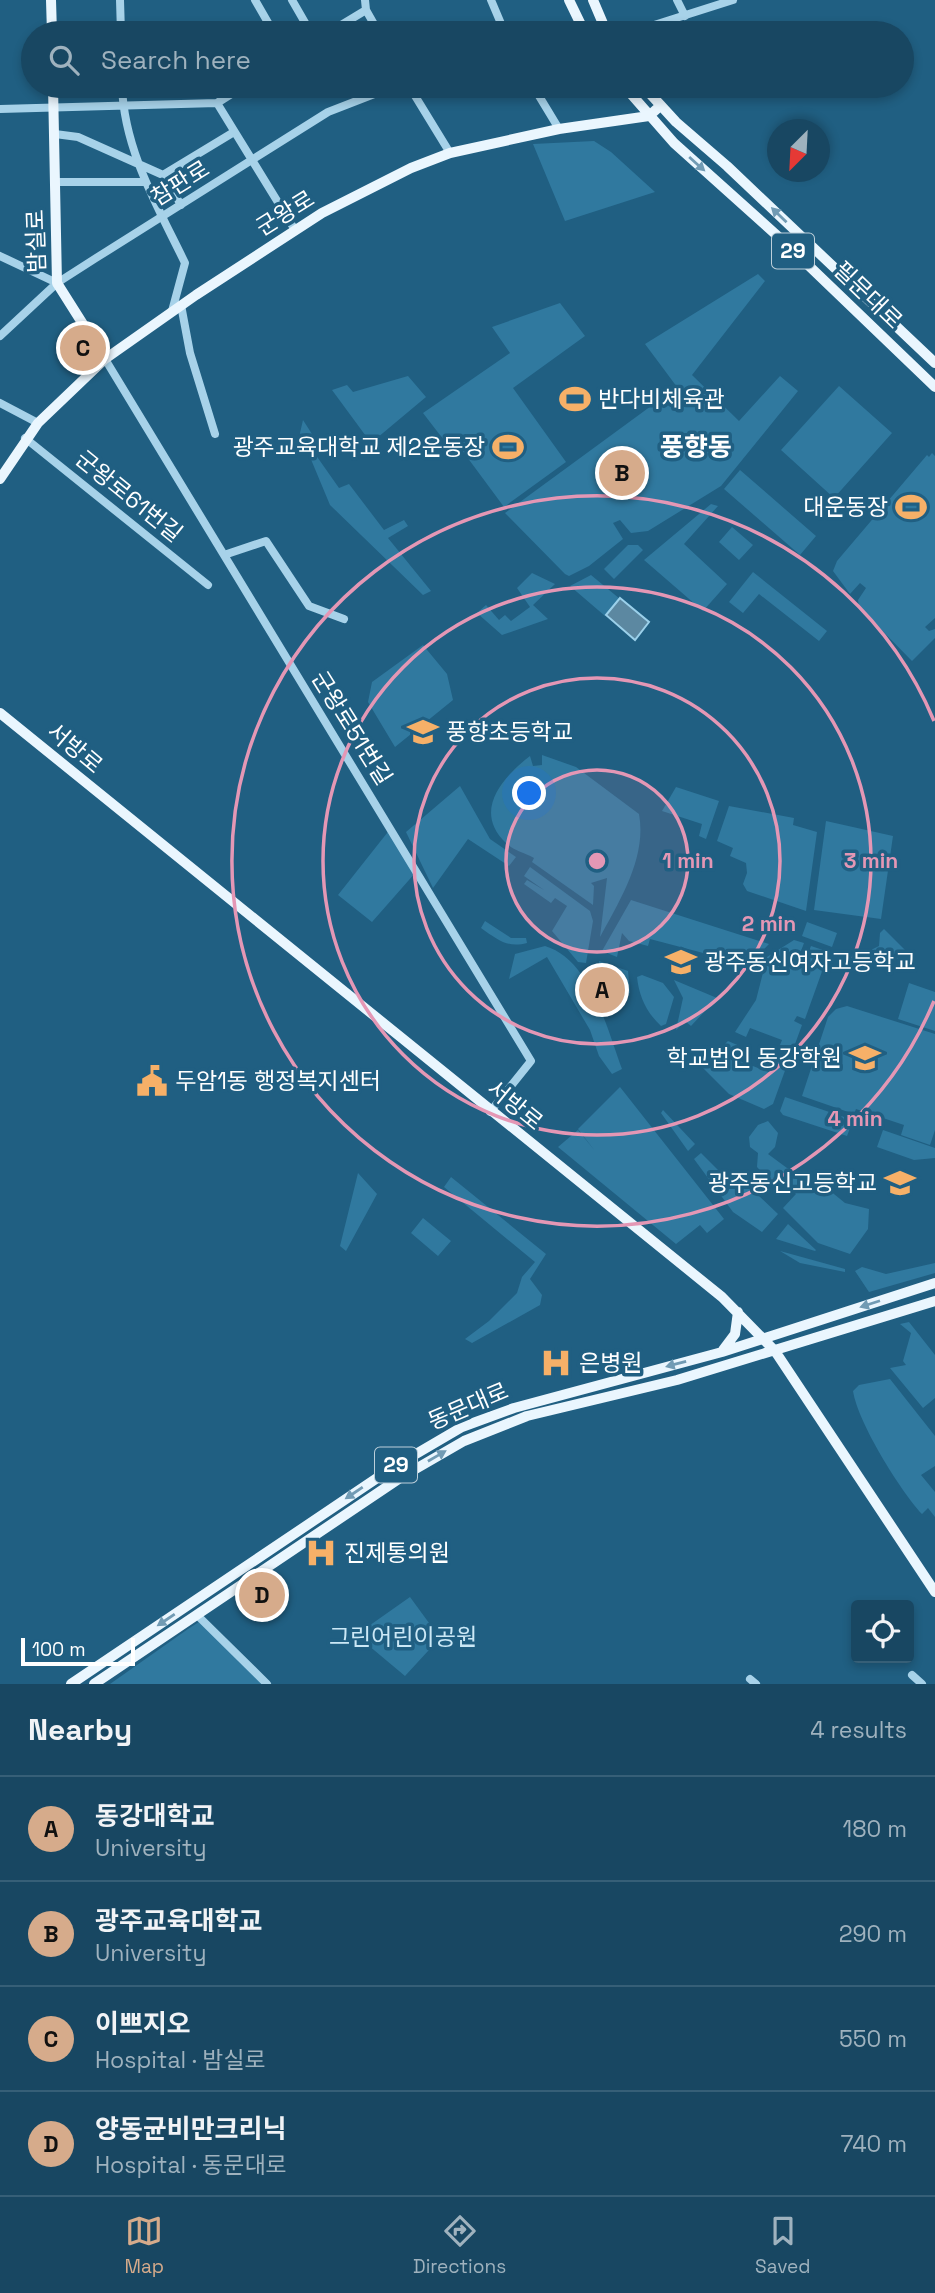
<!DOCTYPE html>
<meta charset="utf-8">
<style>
body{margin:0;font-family:"Space Grotesk","Noto Sans KR",sans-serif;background:#214e68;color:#f1f3f6}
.controls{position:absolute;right:21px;bottom:21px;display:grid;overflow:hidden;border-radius:7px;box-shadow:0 4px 10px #0003}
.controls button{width:63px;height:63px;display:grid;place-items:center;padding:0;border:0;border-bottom:2px solid #365f77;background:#184762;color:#f1f3f6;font:35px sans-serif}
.compass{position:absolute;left:767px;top:119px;width:63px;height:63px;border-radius:50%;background:#184762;box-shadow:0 4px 10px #0003;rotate:204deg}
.scale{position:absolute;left:21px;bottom:18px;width:114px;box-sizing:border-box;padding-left:7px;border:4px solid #fff;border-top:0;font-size:19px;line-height:24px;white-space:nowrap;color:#fff;-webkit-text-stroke:5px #205f82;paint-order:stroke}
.you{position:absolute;left:530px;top:794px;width:24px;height:24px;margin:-18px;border:5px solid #fff;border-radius:50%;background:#1a73e8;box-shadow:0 0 0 10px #1a73e833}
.badge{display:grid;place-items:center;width:46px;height:46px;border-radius:50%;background:#d6ab8b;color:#111;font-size:23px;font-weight:700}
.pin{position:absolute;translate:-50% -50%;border:4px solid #fff;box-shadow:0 2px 7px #0006}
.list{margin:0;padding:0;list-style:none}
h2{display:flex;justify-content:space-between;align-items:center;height:91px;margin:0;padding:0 28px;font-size:30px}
h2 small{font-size:23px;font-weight:400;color:#9fb2be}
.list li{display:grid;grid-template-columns:46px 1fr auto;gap:21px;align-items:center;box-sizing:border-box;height:105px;padding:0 28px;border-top:2px solid #365f77}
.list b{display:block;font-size:26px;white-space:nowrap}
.list p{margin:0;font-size:23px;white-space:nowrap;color:#9fb2be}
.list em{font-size:23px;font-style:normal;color:#9fb2be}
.icon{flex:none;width:38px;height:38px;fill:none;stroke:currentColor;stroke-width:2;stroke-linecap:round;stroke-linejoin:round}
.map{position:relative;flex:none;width:935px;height:1684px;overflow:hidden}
.search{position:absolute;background:#184762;box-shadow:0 4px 10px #0003;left:21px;right:21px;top:21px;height:77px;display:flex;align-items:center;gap:18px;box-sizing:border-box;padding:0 24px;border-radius:38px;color:#9fb2be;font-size:26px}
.sheet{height:511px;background:#184762}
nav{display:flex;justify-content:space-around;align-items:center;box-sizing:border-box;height:98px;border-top:2px solid #365f77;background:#184762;font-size:19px;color:#9fb2be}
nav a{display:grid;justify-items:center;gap:4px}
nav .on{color:#d6ab8b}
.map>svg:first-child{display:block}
</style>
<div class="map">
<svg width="935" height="1684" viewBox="0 0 935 1684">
<rect width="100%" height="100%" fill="#205f82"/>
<path fill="#30799f" d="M594 141 611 152 655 192 565 221 533 144Z
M758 274 765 281 692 375 739 421 780 376 798 391 721 486 648 531 631 533 620 520 613 523 623 539 589 566 569 576 565 574 505 513 677 387 645 344Z
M560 303 585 336 513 388 566 462 504 507 450 434 443 439 423 413 510 353 492 327Z
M408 376 426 397 371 443 332 390 347 385 353 392Z
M839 386 892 433 834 498 781 450Z
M303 420 319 445 313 451 339 488 349 484 384 530 404 520 408 526 388 538 431 591 423 595 330 505 300 433Z
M932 453 935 456V618L925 627 929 631 935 629V638L912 661 859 607 858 600 866 588 860 583 850 594 833 571 837 561 927 455 929 457Z
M740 470 816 536 800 555 724 489Z
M711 504 718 506 684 544 727 584 703 611 644 560Z
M732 527 753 545 739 560 719 542Z
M628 545H638L643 550 614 579 604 569Z
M753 572 827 631 819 641 759 594 743 613 729 602Z
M532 573 555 584 533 605 548 619 502 635 477 613 486 605 499 620 505 615 511 621 530 607 517 588Z
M591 575 620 599 605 616 570 586Z
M423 645 447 674 453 700 395 747 368 702 372 682Z
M542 755 576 767 639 814C647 857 620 900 600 937L607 878 591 883 594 886 593 905 532 862 534 858C523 852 514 851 506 843 472 811 503 777 530 756L533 766 542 765Z
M460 786 490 839 516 857 509 866 468 839 433 888 406 832Z
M676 787 719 801 706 839 699 836 702 824 662 811Z
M729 806 794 818 793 825 817 832 806 911 747 891 743 884 747 873 746 863 730 856 733 848 717 841Z
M826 821 893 836 881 919 814 910Z
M391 828 416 872 372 922 338 895Z
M530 867 590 911 593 921 586 963 578 962 552 931 567 906 555 898 551 903 524 884 527 880 544 890 524 876Z
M631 900 769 944 749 965 650 939 648 946 629 941 622 933 617 957 602 951Z
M485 921 511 938H526L527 943C507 948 498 940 481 928Z
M807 922 837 933 832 947 802 936Z
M884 929 915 960 914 964 871 950 879 946 880 933Z
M794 940 804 943 797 962 803 965 811 946 829 952 805 1019 797 1016 794 1021 802 1025 791 1055 778 1050 782 1040 750 1028 746 1037 735 1032 756 1000 767 957Z
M545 946C591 960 607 1029 622 1069L612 1074 599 1056 590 1030 547 957 509 979 515 954Z
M599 961 628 971 630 993 606 1001 598 984Z
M642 975 663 983 674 997 666 1024 661 1026C646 1012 639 996 637 977Z
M674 980 717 998 691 1026 685 1021 676 1030 683 998Z
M909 983 935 992V1031L898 1019Z
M847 1006 935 1034V1130L930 1145 901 1135 904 1125 856 1109 854 1114 802 1096 828 1017 836 1009Z
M728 1041 742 1047 737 1060 769 1072 774 1060 787 1065 773 1104 764 1109 729 1094 702 1067Z
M620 1087 724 1219 707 1233 700 1225 676 1244 558 1147 578 1130 595 1151 578 1129Z
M785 1097 853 1120 847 1136 783 1115 780 1111Z
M663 1110 695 1144 688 1151 661 1113Z
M768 1121 778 1133 775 1147 768 1154 787 1168 818 1181 845 1203 869 1209 868 1229 850 1254 818 1243 783 1208 796 1194 779 1177 769 1180 757 1167 758 1153 750 1147 749 1137 758 1125Z
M883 1130 935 1148V1158L914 1160 877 1147Z
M701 1153 728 1180 735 1173 778 1214 762 1232 733 1212 694 1159Z
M358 1173 377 1194 346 1251 340 1246Z
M451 1177 546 1254 530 1279 542 1295 540 1305 472 1343 465 1339 489 1321 517 1293 522 1277 535 1262 444 1187Z
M423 1218 451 1241 438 1256 411 1233Z
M788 1224 816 1250 815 1251 776 1239Z
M780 1251 845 1269V1272L800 1263Z
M935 1263V1273L869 1292 855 1271 862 1267 886 1274Z
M909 1322 935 1355V1398L923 1408 890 1368 906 1365 903 1361 911 1333 900 1324Z
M890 1379 935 1436V1466L921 1475 935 1492V1517L928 1508 922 1514C900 1490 858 1423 853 1391L859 1385Z
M410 1597 440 1638 405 1676 356 1635Z
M199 1622 265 1684H110L188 1629Z"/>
<path fill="#5c88a1" stroke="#9bd0ea" stroke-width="2" d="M620 598 649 622 635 640 606 615Z"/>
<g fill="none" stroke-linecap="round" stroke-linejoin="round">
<path stroke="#a7d2e9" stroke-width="8" d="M120 0 121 33
M255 0 274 33
M292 0 311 33
M365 0 366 10 379 33
M491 0 505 33
M677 0 685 16
M328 33 366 10
M629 33 733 0
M122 86C124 150 158 207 185 263L172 311
M409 86 450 153
M533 86 559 129
M217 103 295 230
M0 109 217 103 244 86
M55 134 78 137 163 175 181 205
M163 175 234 132
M56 182H146
M0 256 57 283
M181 305 190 353 215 434
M0 336 57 283 96 258 328 112 395 86
M105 359 531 1061 490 1112
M0 403 38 423
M25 438 208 585
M224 555 266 541 309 606 344 619
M197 1615 267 1684
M912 1675 922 1684
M750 1679 756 1684"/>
<path stroke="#eaf6fe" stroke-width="10" d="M51 0 52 33
M569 0 585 33
M593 0 607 33
M53 86 57 283 105 359
M624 86 674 143 782 240 935 387
M643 86 676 122 727 166 935 363
M0 479 38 423 105 359 196 295 322 213 411 168 450 153 559 129 649 116 660 106
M0 713 722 1297 775 1351 935 1592
M723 1350 735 1334 738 1312
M71 1684 392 1468 462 1427 514 1408 722 1352 935 1283
M94 1684 400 1478 464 1441 527 1416 677 1380 935 1301"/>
</g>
<defs><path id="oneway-solid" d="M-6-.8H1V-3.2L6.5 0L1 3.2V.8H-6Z" transform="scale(1.75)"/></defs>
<g fill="#719bb4">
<use href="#oneway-solid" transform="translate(697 164) rotate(42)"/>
<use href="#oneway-solid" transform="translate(779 215) rotate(-136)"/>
<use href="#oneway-solid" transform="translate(870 1304) rotate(162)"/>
<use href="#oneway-solid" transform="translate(676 1364) rotate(165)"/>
<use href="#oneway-solid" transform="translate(437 1456) rotate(-30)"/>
<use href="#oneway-solid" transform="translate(354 1493) rotate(146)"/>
<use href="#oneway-solid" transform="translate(166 1620) rotate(146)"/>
</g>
<circle cx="597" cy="861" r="91" fill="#e497b5" fill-opacity=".12"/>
<g fill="none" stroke="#e497b5" stroke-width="3.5">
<circle cx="597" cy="861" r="91"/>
<circle cx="597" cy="861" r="183"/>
<circle cx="597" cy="861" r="274"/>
<path d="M934 1001A365 365 0 1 1 934 721"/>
</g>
<defs>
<symbol id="stadium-bare" viewBox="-9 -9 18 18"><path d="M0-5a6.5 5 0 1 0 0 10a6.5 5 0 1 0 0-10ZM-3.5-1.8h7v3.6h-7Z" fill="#f6b068" stroke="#205f82" stroke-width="2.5" paint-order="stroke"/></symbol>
<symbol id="school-bare" viewBox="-9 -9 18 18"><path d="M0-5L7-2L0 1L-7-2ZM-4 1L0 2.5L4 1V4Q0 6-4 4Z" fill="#f6b068" stroke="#205f82" stroke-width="2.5" paint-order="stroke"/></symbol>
<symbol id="civic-bare" viewBox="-9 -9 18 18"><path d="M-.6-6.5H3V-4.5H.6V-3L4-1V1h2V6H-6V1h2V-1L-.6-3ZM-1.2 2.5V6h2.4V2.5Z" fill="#f6b068" stroke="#205f82" stroke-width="2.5" paint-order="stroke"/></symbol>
<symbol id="hospital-bare" viewBox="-9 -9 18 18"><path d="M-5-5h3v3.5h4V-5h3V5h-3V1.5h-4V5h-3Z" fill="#f6b068" stroke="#205f82" stroke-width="2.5" paint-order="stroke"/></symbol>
</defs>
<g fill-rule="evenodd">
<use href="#stadium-bare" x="553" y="377" width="44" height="44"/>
<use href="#stadium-bare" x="486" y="425" width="44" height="44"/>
<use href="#stadium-bare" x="889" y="485" width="44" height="44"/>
<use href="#school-bare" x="401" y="710" width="44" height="44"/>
<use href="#school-bare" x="659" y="940" width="44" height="44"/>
<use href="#school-bare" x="843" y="1036" width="44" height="44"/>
<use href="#civic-bare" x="130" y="1059" width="44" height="44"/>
<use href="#school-bare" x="878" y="1161" width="44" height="44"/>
<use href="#hospital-bare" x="534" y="1341" width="44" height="44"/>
<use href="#hospital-bare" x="299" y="1531" width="44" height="44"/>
</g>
<g text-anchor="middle" stroke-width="7" stroke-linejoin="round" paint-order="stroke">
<g fill="#205f82" stroke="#bccfda" stroke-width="2">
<rect x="772" y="233.5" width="42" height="35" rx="5"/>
<rect x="375" y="1447.5" width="42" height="35" rx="5"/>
</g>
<g font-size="21" font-weight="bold" fill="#fff">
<text x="793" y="258">29</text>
<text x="396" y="1472">29</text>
</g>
<g font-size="23" fill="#fff" stroke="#205f82">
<text transform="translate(180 183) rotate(-32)" y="8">참판로</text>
<text transform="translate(285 213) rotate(-32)" y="8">군왕로</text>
<text transform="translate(36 241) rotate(-92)" y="8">밤실로</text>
<text transform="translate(868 295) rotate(44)" y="8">필문대로</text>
<text transform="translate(129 496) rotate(39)" y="8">군왕로61번길</text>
<text transform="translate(352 728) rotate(58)" y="8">군왕로51번길</text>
<text transform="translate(75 748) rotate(40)" y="8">서방로</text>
<text transform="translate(515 1105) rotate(39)" y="8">서방로</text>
<text transform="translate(468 1406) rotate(-23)" y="8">동문대로</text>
</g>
<g font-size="23" fill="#fff" stroke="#205f82" text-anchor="start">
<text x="598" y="407">반다비체육관</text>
<text x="485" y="455" text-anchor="end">광주교육대학교 제2운동장</text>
<text x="888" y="515" text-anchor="end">대운동장</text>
<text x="446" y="740">풍향초등학교</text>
<text x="704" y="970">광주동신여자고등학교</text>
<text x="842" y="1066" text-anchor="end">학교법인 동강학원</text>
<text x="175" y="1089">두암1동 행정복지센터</text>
<text x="877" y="1191" text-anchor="end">광주동신고등학교</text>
<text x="579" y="1371">은병원</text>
<text x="344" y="1561">진제통의원</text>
</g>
<g font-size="23" fill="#cbe8f6" stroke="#205f82">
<text x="403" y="1645">그린어린이공원</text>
</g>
<g font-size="26" font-weight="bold" fill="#fff" stroke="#205f82">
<text x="696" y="456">풍향동</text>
</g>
</g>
<circle cx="597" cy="861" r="10" fill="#e497b5" stroke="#205f82" stroke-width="3.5"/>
<g font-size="21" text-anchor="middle" font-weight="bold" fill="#e497b5" stroke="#205f82" stroke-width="7" stroke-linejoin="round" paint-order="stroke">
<text x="688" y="868">1 min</text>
<text x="871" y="868">3 min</text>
<text x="769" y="931">2 min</text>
<text x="855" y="1126">4 min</text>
</g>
</svg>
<div class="controls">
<button><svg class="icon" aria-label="locate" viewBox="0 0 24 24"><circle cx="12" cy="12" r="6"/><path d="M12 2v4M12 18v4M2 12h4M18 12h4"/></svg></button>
</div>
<svg class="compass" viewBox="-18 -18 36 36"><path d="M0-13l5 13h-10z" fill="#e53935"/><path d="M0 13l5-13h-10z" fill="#9fb2be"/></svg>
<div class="scale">100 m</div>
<div class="you"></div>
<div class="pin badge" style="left:602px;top:990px">A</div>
<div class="pin badge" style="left:622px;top:473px">B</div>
<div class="pin badge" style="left:83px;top:348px">C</div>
<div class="pin badge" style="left:262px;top:1595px">D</div>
<div class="search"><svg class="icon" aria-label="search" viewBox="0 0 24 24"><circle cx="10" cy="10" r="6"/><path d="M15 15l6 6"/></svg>Search here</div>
</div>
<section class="sheet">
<h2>Nearby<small>4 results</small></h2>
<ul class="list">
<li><span class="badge">A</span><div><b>동강대학교</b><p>University</p></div><em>180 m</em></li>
<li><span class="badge">B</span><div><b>광주교육대학교</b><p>University</p></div><em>290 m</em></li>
<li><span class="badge">C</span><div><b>이쁘지오</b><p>Hospital · 밤실로</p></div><em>550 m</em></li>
<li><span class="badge">D</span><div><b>양동균비만크리닉</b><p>Hospital · 동문대로</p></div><em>740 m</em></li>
</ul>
</section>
<nav>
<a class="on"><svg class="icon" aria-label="map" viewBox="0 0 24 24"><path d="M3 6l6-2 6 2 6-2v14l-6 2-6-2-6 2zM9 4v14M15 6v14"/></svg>Map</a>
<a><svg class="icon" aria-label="directions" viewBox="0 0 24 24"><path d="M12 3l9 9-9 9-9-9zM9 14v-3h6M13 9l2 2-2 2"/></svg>Directions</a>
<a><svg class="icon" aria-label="saved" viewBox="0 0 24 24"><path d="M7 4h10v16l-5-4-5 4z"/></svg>Saved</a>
</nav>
